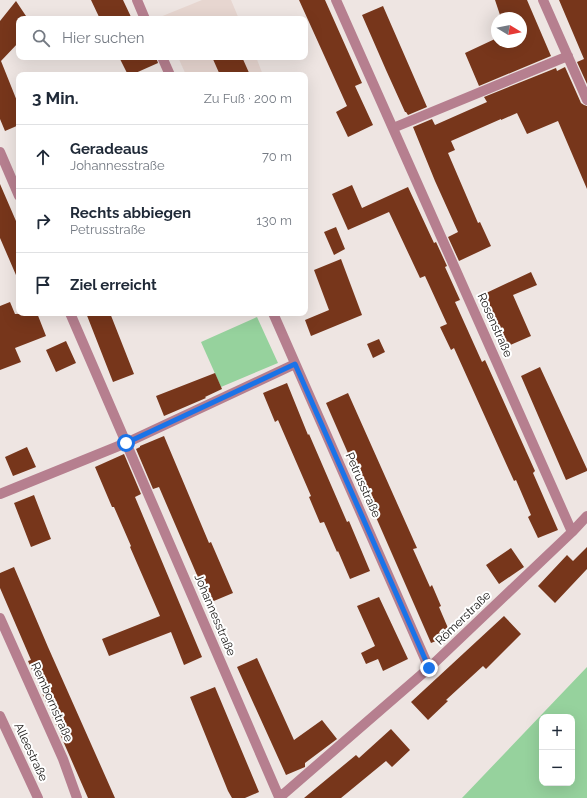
<!DOCTYPE html>
<html lang="de">
<meta charset="utf-8">
<style>
body{margin:0;font-family:Raleway,sans-serif;background:#f6f6f7;color:#1f2937}
.controls{position:absolute;right:12px;bottom:12px;display:grid;overflow:hidden;border-radius:8px;box-shadow:0 4px 16px #0002}
.controls button{width:36px;height:36px;display:grid;place-items:center;padding:0;border:0;border-bottom:1px solid #e0e1e3;background:#fff;color:#1f2937;font:20px sans-serif}
.compass{position:absolute;left:491px;top:12px;width:36px;height:36px;border-radius:50%;background:#fff;box-shadow:0 4px 16px #0002;rotate:100deg}
.stop{position:absolute;width:12px;height:12px;margin:-9px;border:3px solid #1a73e8;border-radius:50%;background:#fff}
.stop.end{background:#1a73e8;border-color:#fff;box-shadow:0 1px 4px #0008}
.list{margin:0;padding:0;list-style:none}
h2{display:flex;justify-content:space-between;align-items:center;height:52px;margin:0;padding:0 16px;font-size:17px}
h2 small{font-size:13px;font-weight:400;color:#747a83}
.list li{display:grid;grid-template-columns:26px 1fr auto;gap:12px;align-items:center;box-sizing:border-box;height:64px;padding:0 16px;border-top:1px solid #e0e1e3}
.list b{display:block;font-size:15px;white-space:nowrap}
.list p{margin:0;font-size:13px;white-space:nowrap;color:#747a83}
.list em{font-size:13px;font-style:normal;color:#747a83}
.icon{flex:none;width:22px;height:22px;fill:none;stroke:currentColor;stroke-width:2;stroke-linecap:round;stroke-linejoin:round}
.map{position:relative;flex:none;width:587px;height:798px;overflow:hidden}
.search{position:absolute;background:#fff;box-shadow:0 4px 16px #0002;left:16px;top:16px;width:292px;height:44px;display:flex;align-items:center;gap:10px;box-sizing:border-box;padding:0 14px;border-radius:8px;color:#747a83;font-size:15px}
.panel{position:absolute;background:#fff;box-shadow:0 4px 16px #0002;left:16px;top:72px;width:292px;height:244px;border-radius:8px}
.map>svg:first-child{display:block}
</style>
<div class="map">
<svg width="587" height="798" viewBox="0 0 587 798">
<rect width="100%" height="100%" fill="#eee5e2"/>
<path fill="#e7d6d0" d="M202 0H231L239 19H161L160 17Z
M178 57H256L263 75H186Z"/>
<path fill="#96d29d" fill-rule="evenodd" d="M257 317 278 363 221 387 201 342Z
M587 667V798H462ZM542 717H572V783H542Z"/>
<path fill="#77361b" d="M91 0H123L132 19H100Z
M299 0H325L362 83 355 86 373 125 348 137 336 112 347 106Z
M495 0H527L551 56 479 86 465 53 497 38V42H521V18H501Z
M559 0H587V84L577 62 584 59Z
M16 1 26 16 24 19H19V27L16 31 19 36V42L1 61 19 106V125L5 131 0 119V21Z
M383 6 427 107 408 115 406 112H405L386 70 362 15Z
M119 57H156L158 63 131 75H128Z
M212 57H242L250 75H220Z
M565 67 581 103 584 105 587 106V189L558 121 527 134 517 113 501 120V119L451 141 455 150 448 153 478 223 480 222 491 246 459 261 448 237 458 232 435 181 413 127 432 119 435 125 487 102 484 97 556 68 557 71Z
M0 184 16 221 19 219V282L0 238Z
M352 185 362 208 408 187 434 243 436 242 447 266 445 267 460 300 455 302 482 362 485 360 535 471 533 473 558 530 538 538 528 517 531 515 516 480 514 481 454 348 451 350 440 327 447 324 425 276 420 278 389 212 348 230 332 194Z
M336 227 345 249 334 255 324 232Z
M341 259 362 315 311 336 305 320 329 310 314 270Z
M531 272 537 285 513 295 531 336 508 346 484 294Z
M10 302 15 314 37 313 46 336 15 348 21 362 0 370V306Z
M86 313H110L134 374 113 382Z
M379 339 385 352 373 358 367 344Z
M66 341 76 363 56 372 46 350Z
M540 367 587 469V471L566 480 521 376Z
M215 373 222 389 205 397 206 398 164 416 156 396Z
M287 383 308 435 309 434 347 522 349 521 370 571 350 579 338 551 337 552 324 522 320 523 309 497 311 496 278 420 275 422 263 393Z
M348 393 417 548 413 549 430 587 432 585 441 606 439 607 451 635 431 643 326 403Z
M164 436 209 543 211 542 233 593 209 603 159 487 153 489 136 449 140 447V446Z
M27 447 36 467 13 476 5 457Z
M124 454 141 494 135 497 202 657 184 665 171 632 109 656 102 639 160 616 130 547 131 546 114 507H112L95 467Z
M34 495 51 539 31 547 14 503Z
M587 547V569L555 603 538 586 567 555 573 561Z
M511 548 524 567 499 584 486 565Z
M14 567 48 647 115 798H88L28 661 31 660 0 588V573Z
M379 597 408 659 383 671 378 659 366 664 361 653 375 646 357 606Z
M504 616 521 634 486 669 483 666 446 700 448 701 428 720 411 702Z
M257 658 294 740 322 720 337 739 305 763V767L286 775 237 667Z
M215 687 259 792 245 798H232L228 791 190 697Z
M391 729 410 750 392 767 386 761 341 798H304L356 755 359 758Z"/>
<g fill="none" stroke-linecap="round" stroke-linejoin="round">
<path stroke="#b67f8f" stroke-width="10" d="M137 0 145 19
M336 0 572 532
M543 0 587 100
M162 57 170 75
M393 128 568 56
M0 152 19 196
M70 313 279 797
M273 313 429 668
M0 494 126 443 295 364
M0 618 63 759 77 798
M0 716 38 798
M279 798 429 668 572 532 587 516"/>
</g>
<g fill="none" stroke-linecap="round" stroke-linejoin="round">
<path stroke="#1a73e8" stroke-width="5" d="M126 443 295 364 429 668"/>
</g>
<g text-anchor="middle" stroke-width="4" stroke-linejoin="round" paint-order="stroke">
<g font-size="12" fill="#191715" stroke="#fff">
<text transform="translate(495 325) rotate(66)" y="4">Rosenstraße</text>
<text transform="translate(363 485) rotate(66)" y="4">Petrusstraße</text>
<text transform="translate(215 615) rotate(67)" y="4">Johannesstraße</text>
<text transform="translate(463 618) rotate(-44)" y="4">Römerstraße</text>
<text transform="translate(52 702) rotate(66)" y="4">Rembornstraße</text>
<text transform="translate(31 752) rotate(65)" y="4">Alleestraße</text>
</g>
</g>
</svg>
<div class="controls">
<button>+</button>
<button>−</button>
</div>
<svg class="compass" viewBox="-18 -18 36 36"><path d="M0-13l5 13h-10z" fill="#e53935"/><path d="M0 13l5-13h-10z" fill="#747a83"/></svg>
<div class="stop" style="left:126px;top:443px"></div>
<div class="stop end" style="left:429px;top:668px"></div>
<div class="search"><svg class="icon" aria-label="search" viewBox="0 0 24 24"><circle cx="10" cy="10" r="6"/><path d="M15 15l6 6"/></svg>Hier suchen</div>
<section class="panel">
<h2>3 Min.<small>Zu Fuß · 200 m</small></h2>
<ul class="list">
<li><svg class="icon" aria-label="ahead" viewBox="0 0 24 24"><path d="M12 20V5M6 11l6-6 6 6"/></svg><div><b>Geradeaus</b><p>Johannesstraße</p></div><em>70 m</em></li>
<li><svg class="icon" aria-label="right" viewBox="0 0 24 24"><path d="M7 20v-9h11M14 6l5 5-5 5"/></svg><div><b>Rechts abbiegen</b><p>Petrusstraße</p></div><em>130 m</em></li>
<li><svg class="icon" aria-label="arrive" viewBox="0 0 24 24"><path d="M6 21V4h12l-3 4 3 4H6"/></svg><div><b>Ziel erreicht</b></div></li>
</ul>
</section>
</div>
